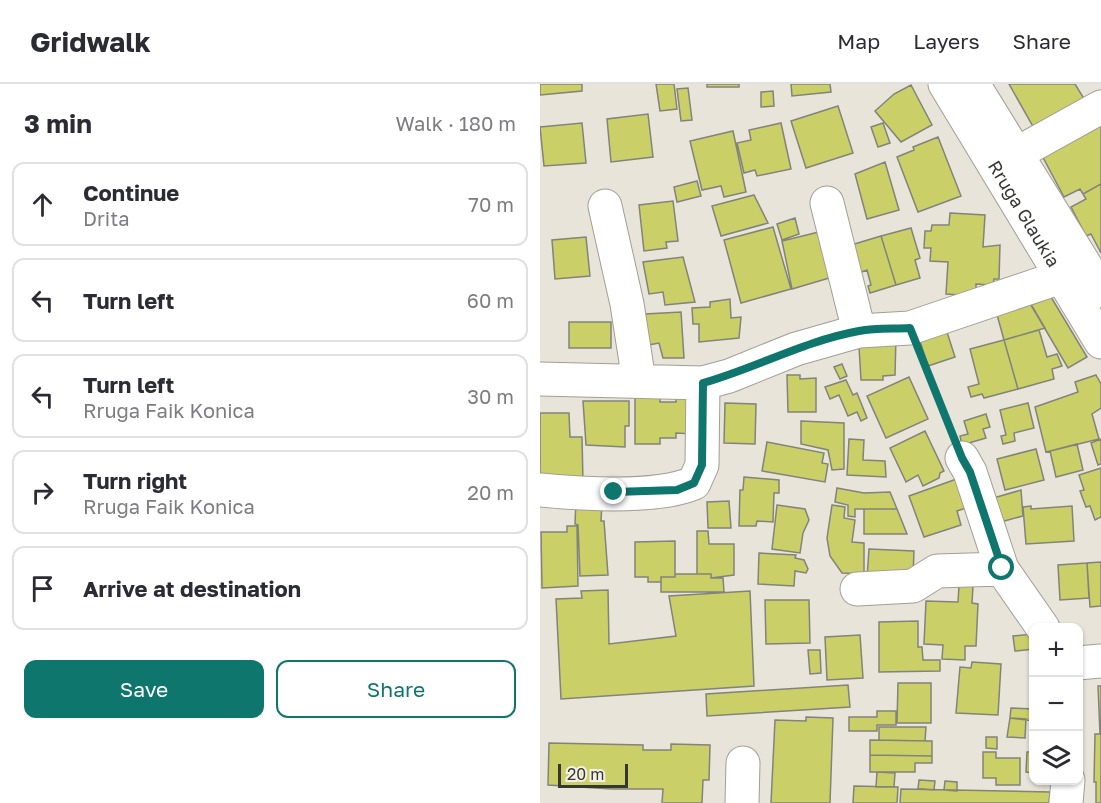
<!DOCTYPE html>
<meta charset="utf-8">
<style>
body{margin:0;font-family:"Golos Text",sans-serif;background:#f2f2f3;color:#2b2b33}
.controls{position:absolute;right:18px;bottom:18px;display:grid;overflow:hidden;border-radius:12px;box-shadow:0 2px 4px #0004}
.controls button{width:54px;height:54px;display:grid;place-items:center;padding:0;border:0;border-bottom:2px solid #e1e1e2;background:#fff;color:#2b2b33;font:30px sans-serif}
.scale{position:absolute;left:18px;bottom:15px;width:70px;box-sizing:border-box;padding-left:6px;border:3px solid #373632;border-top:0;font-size:16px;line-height:21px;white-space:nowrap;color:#373632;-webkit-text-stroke:4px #f5f1e7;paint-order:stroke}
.stop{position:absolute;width:18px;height:18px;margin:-14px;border:4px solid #0f766e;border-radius:50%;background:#fff}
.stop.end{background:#0f766e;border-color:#fff;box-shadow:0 2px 6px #0008}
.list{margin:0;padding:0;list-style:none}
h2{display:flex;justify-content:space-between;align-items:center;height:78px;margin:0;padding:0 24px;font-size:26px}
h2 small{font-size:20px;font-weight:400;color:#7c7c81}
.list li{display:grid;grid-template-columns:39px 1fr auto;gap:18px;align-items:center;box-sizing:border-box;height:84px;margin:0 12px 12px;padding:0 12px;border:2px solid #e1e1e2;border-radius:12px}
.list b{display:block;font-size:22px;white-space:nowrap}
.list p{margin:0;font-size:20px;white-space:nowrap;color:#7c7c81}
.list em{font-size:20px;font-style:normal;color:#7c7c81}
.actions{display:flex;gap:12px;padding:18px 24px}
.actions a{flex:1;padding:14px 0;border:2px solid #0f766e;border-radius:12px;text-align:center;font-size:21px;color:#0f766e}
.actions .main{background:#0f766e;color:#fff}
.icon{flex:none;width:33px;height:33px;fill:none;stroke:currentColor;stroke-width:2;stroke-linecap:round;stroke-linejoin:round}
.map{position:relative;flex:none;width:561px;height:719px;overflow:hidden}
header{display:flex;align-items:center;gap:36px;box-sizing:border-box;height:84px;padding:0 30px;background:#fff;border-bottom:2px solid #e1e1e2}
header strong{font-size:28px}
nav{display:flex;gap:33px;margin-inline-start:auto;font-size:21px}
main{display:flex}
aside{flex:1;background:#fff}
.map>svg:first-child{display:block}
</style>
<header>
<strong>Gridwalk</strong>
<nav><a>Map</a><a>Layers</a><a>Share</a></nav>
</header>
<main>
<aside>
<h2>3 min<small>Walk · 180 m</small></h2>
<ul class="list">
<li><svg class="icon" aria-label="ahead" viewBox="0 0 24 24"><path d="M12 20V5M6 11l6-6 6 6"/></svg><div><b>Continue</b><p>Drita</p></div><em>70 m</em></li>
<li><svg class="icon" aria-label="left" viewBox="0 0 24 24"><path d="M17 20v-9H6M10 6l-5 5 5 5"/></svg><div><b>Turn left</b></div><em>60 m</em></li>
<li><svg class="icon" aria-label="left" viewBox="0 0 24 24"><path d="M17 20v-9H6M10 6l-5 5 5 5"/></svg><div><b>Turn left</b><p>Rruga Faik Konica</p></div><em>30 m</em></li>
<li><svg class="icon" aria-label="right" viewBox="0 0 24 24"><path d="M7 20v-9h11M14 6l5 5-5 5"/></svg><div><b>Turn right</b><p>Rruga Faik Konica</p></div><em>20 m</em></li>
<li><svg class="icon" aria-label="arrive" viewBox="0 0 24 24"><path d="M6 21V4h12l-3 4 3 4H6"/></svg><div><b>Arrive at destination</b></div></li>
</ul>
<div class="actions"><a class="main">Save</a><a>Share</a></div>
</aside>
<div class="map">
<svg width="561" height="719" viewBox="0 0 561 719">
<rect width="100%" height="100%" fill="#e8e4d9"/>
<path fill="#cad067" stroke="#82837a" stroke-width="1.5" d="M0 0H42V7L0 11Z
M116 0H134L137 25 120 27Z
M167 0H199V3H167Z
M251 0H290L291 8 252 12Z
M469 0H535L546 18 495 46Z
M371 1 392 41 361 58 335 27 354 10Z
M148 4 152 36 141 37 137 5Z
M233 7 234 22 221 23V8Z
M298 22 313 69 266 84 251 37Z
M108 30 113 73 71 78 67 35Z
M561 31V100L543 110 540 105 524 113 498 64Z
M42 39 46 79 4 82 0 43Z
M241 39 251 85 217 92 215 86 204 89 197 59 211 56 209 46Z
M343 39 350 59 338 63 331 43Z
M193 47 206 108 184 113 181 102 162 106 150 57Z
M398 53 421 112 378 128 357 73 374 66 373 63Z
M345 78 359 126 327 135 315 90Z
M157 97 161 112 137 118 134 103Z
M561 100V169L551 150 546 152 531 123 546 115 543 110Z
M214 111 228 139 181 152 172 122Z
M133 117 138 157 126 158 127 164 104 167 99 121Z
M410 129 445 131 443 163 460 161 459 195H454L453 201 436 200V212L406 210 408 178 390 177 391 164H384L385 147H391L392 141H409Z
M255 134 259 150 242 156 237 140Z
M233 143 251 205 201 219 184 156Z
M371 144 380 174 375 176 380 194 356 201 341 152Z
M283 147 296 192 252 205 242 157Z
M341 152 356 201 330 209 328 202 331 201 327 186 319 189 311 161Z
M46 153 50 192 15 195 12 156Z
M143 173 155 218 125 221 123 208 109 210 103 178Z
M511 213 547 273 528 284 491 221Z
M190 215 191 234 201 233 199 254 159 258V240H153L152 224 170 223V218Z
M489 217 505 244 464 256 456 227Z
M141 228 144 274H123L119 259 108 261 105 230Z
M29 238H71V264H29Z
M405 242 415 273 388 282 378 251Z
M499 246 507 273 517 270 522 282 512 285 514 295 478 305 464 256Z
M356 252 355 291 343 292V296H321L319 263Z
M464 256 478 305 444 314 442 310 431 313 428 303 439 300 430 265Z
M302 280 307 292 300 295 294 283Z
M247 291H260V295L276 294V328H248Z
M556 291 561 300V324L552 330 559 355 506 368 495 323 538 308 535 298Z
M369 293 388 335 346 354 327 312Z
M306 296 313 311 317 309 327 334 321 337 317 328 308 332 299 311 290 315 285 303Z
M136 311H154V350L136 349V354H120V360H95V313H120V318H136Z
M43 317H89V342H85V363L46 361Z
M185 319 216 320 215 360 184 359Z
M488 319 494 344 474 349 475 357 463 360 461 352 466 351 460 326Z
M0 329H29L30 353H42L43 398 0 390Z
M446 330 450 343 443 345 446 354 422 361 420 352 428 350 424 337Z
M261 337 304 339V385L292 386 288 366 261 360Z
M385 347 404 387 400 389 399 394 383 402 378 391 366 398 350 364Z
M309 355 324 356 323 376 345 377 346 393 307 391Z
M561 355V380L558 381 551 359Z
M227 358 284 369 282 379 288 380 285 398 222 387Z
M537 360 543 386 516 393 510 367Z
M496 365 504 396 465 406 457 375Z
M561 384V433L555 436 550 422 546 423 540 407 544 406 539 391Z
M425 392 435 421 417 427 421 441 384 453 369 412Z
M204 393 239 396V409H234L233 438 217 437 216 442H199L200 406H203Z
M297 404 324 409 350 408 357 425H315V433L308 432V421L295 418Z
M481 406 483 432 457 439 450 415Z
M36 415 62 418 61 437H64L68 491 40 492 38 441 35 440Z
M189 417 191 444H168L167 418Z
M237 421 265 425 269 436 263 449 260 469 232 465Z
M292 421 305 423 304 434 315 436 312 458 324 459V490L302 489 290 472 287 454Z
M491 422V425L532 422 534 457 486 460 483 423Z
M324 425H357L367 450H324Z
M27 442H37L38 502 2 504 1 448H27Z
M157 447H168L169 460H194V491L171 494V490H157Z
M135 457V493H121V498H108V493H95V458Z
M329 465 374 467 373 492 327 494Z
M219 469 256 471 255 474 264 476 268 485 266 489 255 487 254 502 218 500Z
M561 478V522L550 523 547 479Z
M547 479 549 514 520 516 518 481Z
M135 490H171V494H183L184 508H121V493H135Z
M419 502H433L432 519 438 520 436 562H425V576L402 575 403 561 384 560 386 517 418 518Z
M68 506 69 560 136 552 129 512 210 507 214 602 21 615 16 515 42 514 41 507Z
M225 516H269L270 559 226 560Z
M378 537V563H382L383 576H400V587L339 588V538Z
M493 550 494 565 475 567 473 552Z
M320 551 323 594 287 596 285 553Z
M268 566H280L281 589 270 590Z
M432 578 461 580 458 631 416 629 420 583 431 584Z
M358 599H391V639H357Z
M308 601 310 623 167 632 166 610Z
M558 602H561V719H556V698H554L555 650H560Z
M471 624 494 625V637L470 634Z
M337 627H356V641H337V647H309V633H337Z
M266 633 293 634 290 719H231L235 636 266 637Z
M470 634 486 635 485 654 467 653Z
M339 643H386L385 657 339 656Z
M446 653H457V665L446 664Z
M330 656 392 657V672L330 671Z
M9 659 103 661V666H131V660L170 661 169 696H163L162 719H122L123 705H72L8 701Z
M443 668H456V674H480V701H456V694H443Z
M487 668H494V689L486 688Z
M330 671 392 672V679H375V688H330Z
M337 688 355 689 354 703H336Z
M379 696 395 697 394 706 378 705Z
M405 697 417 698V707L404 706Z
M314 702 358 703 357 719H313Z
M361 705 510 708 509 719H360Z"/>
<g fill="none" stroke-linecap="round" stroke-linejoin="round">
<defs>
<path id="minor" d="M476 70 561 23
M287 119 319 247
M65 122 87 220 99 297
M0 295 163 299 189 292 256 265 319 247 370 244 521 193
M422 374 430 388 462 485 503 544
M0 406C42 410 116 415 154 399L162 381 163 299
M317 505 373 502 397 487 462 485
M538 579 561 577
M202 719 203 679
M526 719 528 696"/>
<g id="major">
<path id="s1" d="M405 0 561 258"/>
<path d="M433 0 561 207"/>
</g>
</defs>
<use href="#minor" stroke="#a29e95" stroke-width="35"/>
<use href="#major" stroke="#a29e95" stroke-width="35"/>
<path stroke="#b2aea6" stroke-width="4" stroke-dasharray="4.5 3" stroke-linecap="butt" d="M380 270 412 350"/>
<use href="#minor" stroke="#fff" stroke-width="33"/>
<use href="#major" stroke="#fff" stroke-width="33"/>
</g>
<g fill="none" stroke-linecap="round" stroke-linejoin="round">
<path stroke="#0f766e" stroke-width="8" d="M74 408 137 406 154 399 162 381 163 299C216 284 264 257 319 247 335 244 353 245 370 244L422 374 430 388 462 484"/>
</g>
<g text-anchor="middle" stroke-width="6" stroke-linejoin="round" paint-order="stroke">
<g font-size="18" fill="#373632" stroke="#f5f1e7">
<text dy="6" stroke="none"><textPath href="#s1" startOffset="152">Rruga Glaukia</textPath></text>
</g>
</g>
</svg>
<div class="controls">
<button>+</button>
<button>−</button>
<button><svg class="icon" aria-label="layers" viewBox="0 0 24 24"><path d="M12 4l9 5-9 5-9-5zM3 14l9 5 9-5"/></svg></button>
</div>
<div class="scale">20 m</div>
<div class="stop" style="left:462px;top:484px"></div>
<div class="stop end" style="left:74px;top:408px"></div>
</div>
</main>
